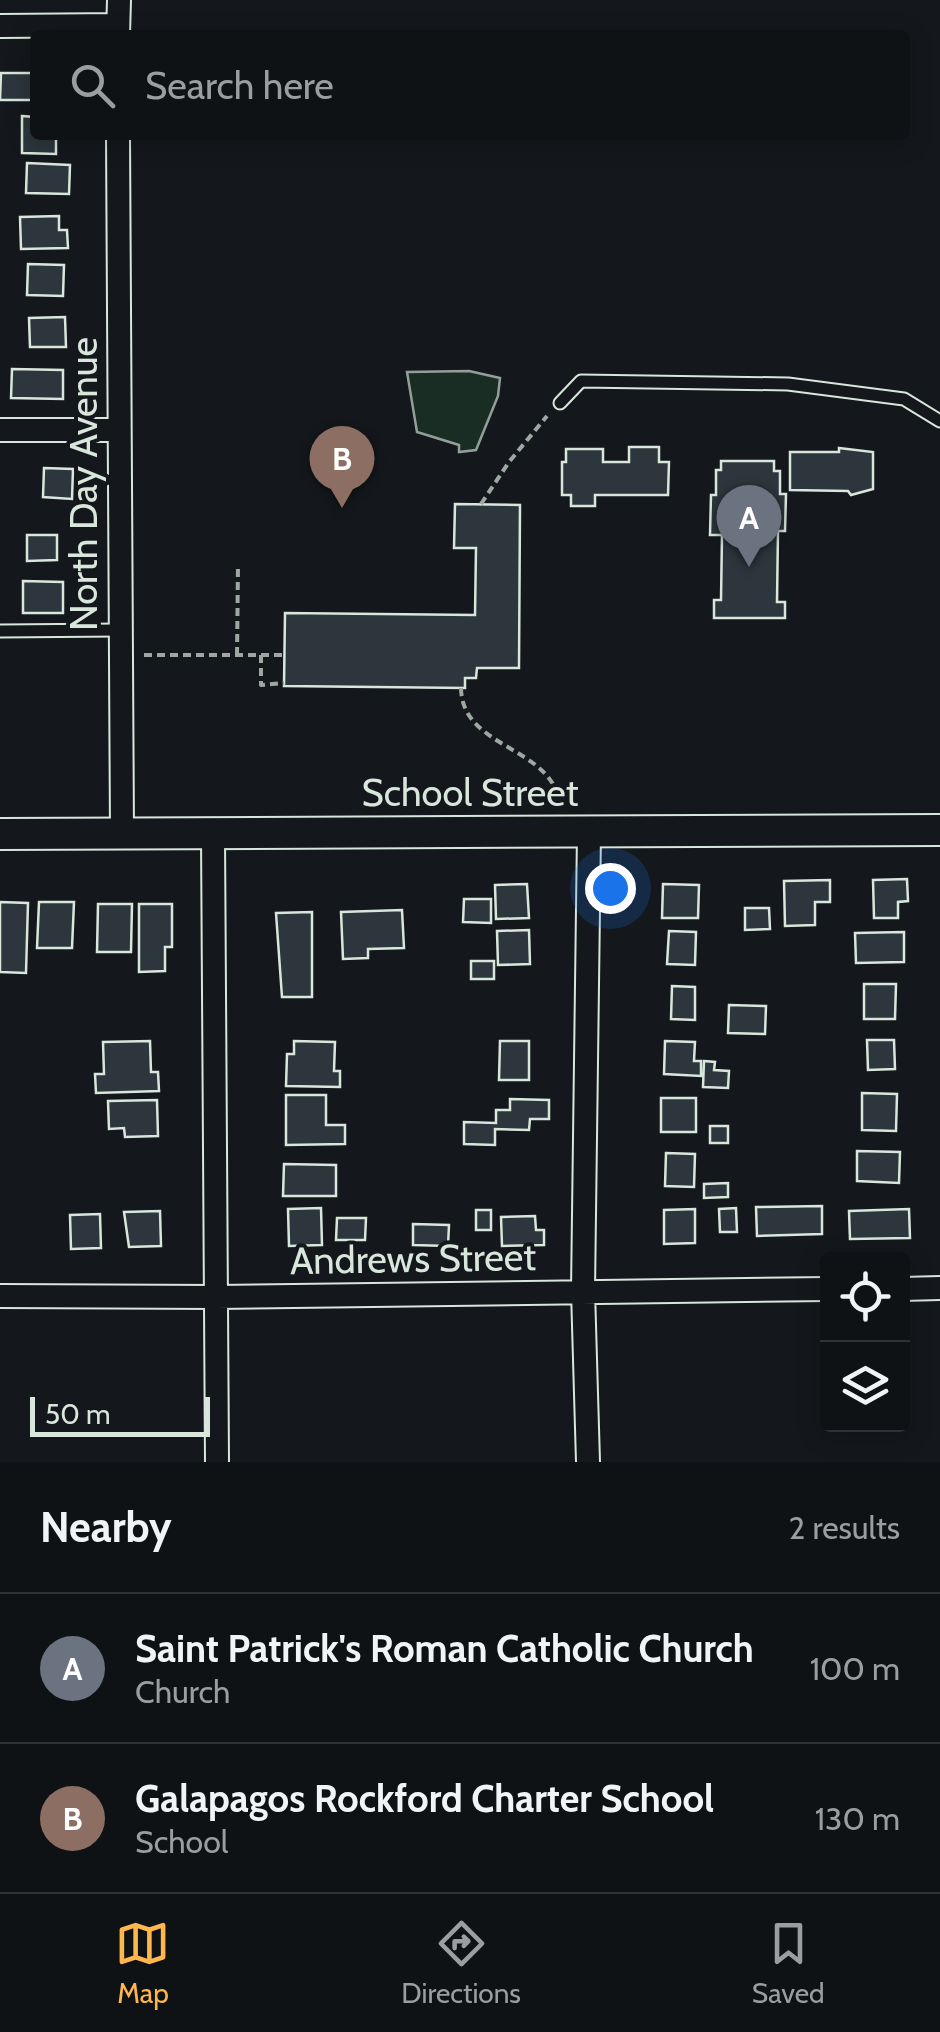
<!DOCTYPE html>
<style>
body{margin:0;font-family:Cabin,sans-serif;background:#1d2022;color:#f1f3f6}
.controls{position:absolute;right:30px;bottom:30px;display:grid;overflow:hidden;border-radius:10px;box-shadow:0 5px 25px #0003}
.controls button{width:90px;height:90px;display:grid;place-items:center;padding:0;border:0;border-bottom:2px solid #2f3234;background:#0f1215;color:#f1f3f6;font:50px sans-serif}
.scale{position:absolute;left:30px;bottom:25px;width:180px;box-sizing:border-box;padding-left:10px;border:5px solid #d8e6dc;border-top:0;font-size:28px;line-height:35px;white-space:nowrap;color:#d8e6dc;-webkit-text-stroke:8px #14181c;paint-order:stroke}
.you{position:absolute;left:610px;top:888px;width:35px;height:35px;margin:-25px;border:8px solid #fff;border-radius:50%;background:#1a73e8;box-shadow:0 0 0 15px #1a73e833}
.badge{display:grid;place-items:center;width:65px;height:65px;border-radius:50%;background:#ffb74d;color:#fff;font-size:32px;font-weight:700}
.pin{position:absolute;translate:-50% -82px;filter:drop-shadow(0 2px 5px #0008)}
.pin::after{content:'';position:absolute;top:52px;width:35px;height:30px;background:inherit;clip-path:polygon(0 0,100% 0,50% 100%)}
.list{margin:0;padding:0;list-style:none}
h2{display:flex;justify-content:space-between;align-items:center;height:130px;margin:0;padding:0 40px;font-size:42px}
h2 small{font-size:32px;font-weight:400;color:#9b9ea0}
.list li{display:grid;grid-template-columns:65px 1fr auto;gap:30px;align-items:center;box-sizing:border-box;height:150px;padding:0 40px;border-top:2px solid #2f3234}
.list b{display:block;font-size:38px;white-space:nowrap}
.list p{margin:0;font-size:32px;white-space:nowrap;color:#9b9ea0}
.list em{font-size:32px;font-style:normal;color:#9b9ea0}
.icon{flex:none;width:55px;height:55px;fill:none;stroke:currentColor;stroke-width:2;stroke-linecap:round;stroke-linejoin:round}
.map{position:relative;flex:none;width:940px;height:1462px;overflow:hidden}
.search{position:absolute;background:#0f1215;box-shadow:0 5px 25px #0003;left:30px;right:30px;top:30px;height:110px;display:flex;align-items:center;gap:25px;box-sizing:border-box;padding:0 35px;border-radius:10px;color:#9b9ea0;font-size:38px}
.sheet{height:430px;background:#0f1215}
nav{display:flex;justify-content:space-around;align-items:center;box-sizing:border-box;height:140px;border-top:2px solid #2f3234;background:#0f1215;font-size:28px;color:#9b9ea0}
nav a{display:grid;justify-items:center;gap:5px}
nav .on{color:#ffb74d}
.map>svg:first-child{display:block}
</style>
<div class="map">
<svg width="940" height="1462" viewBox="0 0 940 1462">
<rect width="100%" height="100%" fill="#14181c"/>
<path fill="#1a2d24" stroke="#939e99" stroke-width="2.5" d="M469 371 500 378 498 396 476 450 459 452V445L417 432 407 372Z"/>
<path fill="#2c363c" stroke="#d8e6dc" stroke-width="2.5" d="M1 73H35V100H0Z
M22 116 35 117V135H56V154L22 153Z
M27 163 70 165 69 194 26 193Z
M59 216V230H67L68 248 21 249 20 217Z
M28 264 64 265 63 296 27 295Z
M65 317 66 347H30L29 318Z
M12 369 63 370V399L11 398Z
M629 447H659V462H669L668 495H595V506H571V495H562V462H566V449H603V462H629Z
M839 448 873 452V489L851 495 848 491 790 490V452H839Z
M721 461H774V471H780V494H786L785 531H778L777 602H785V618H714V600H721L722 535H710L711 495H716V470H721Z
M44 468 73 469 72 499 43 497Z
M455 504 520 505 519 668H477L476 678H465V688L284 686 285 613 475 615 476 548H454Z
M27 535H57V560L27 561Z
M23 581 63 582V613H23Z
M907 879 908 901 898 902V918H874L873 880Z
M830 880V902H815V925L785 926 784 881Z
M527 884 529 918 496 919 495 885Z
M663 884 699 885 698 918H662Z
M464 899H491V923L463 922Z
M0 902 28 903 26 973 0 972Z
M39 902H74L72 948H37Z
M98 904H132L131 952H97Z
M139 904H172V947H165V971L139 972Z
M745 908H769L770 929 745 930Z
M402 910 404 948 368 949V958L343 959 341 912Z
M312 912V997H282L276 913Z
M529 930 530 964 498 965 497 931Z
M669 931 696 932 695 965 667 964Z
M904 932V962L856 963 855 933Z
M471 961H494V979H471Z
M864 984H896L895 1019H864Z
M672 986 695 987V1020L671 1019Z
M729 1005 766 1006 765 1034 728 1033Z
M867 1040H894L895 1069 868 1070Z
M150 1041 151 1072H158L159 1091 96 1093 95 1074H104L103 1042Z
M294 1041 335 1042 334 1071H340V1087L286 1086 287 1054H294Z
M500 1041H529V1080H499Z
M665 1041 695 1042 694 1061H701V1076L664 1074Z
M704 1061 715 1062 714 1070 729 1071 728 1088 703 1087Z
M862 1093 897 1094 896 1131 862 1130Z
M286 1095H326V1125H345V1144L286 1145Z
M661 1098H696V1132H661Z
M510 1099 549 1100V1119H530L529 1130 495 1129V1145L464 1144V1122L496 1123V1110H510Z
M157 1100 158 1136 125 1137 124 1128 109 1129 108 1101Z
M710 1126H728V1143H710Z
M857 1151 900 1152 899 1183 857 1181Z
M666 1153 695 1154 694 1187 665 1186Z
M284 1164 336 1165V1196H283Z
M728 1183V1197L704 1198V1184Z
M822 1206V1234L757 1236 756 1207Z
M321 1208 322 1245 289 1246 288 1209Z
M736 1208 737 1232H720L719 1209Z
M695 1209V1243L664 1244V1210Z
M909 1209 910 1238 850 1239 849 1211Z
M476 1210H491V1230H476Z
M160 1211 161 1246 129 1247 124 1212Z
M100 1214 101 1248 71 1249 70 1215Z
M535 1216 536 1230H544V1245L502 1246 501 1217Z
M337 1218H366L365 1240H336Z
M413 1224 449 1225 448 1246 413 1245Z"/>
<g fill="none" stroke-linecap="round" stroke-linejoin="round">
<defs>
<path id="lane" d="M560 403 581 381 788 384 904 399 940 421
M0 631 119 630"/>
<path id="street" d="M0 26 118 25
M118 35 119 0
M118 135 122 833
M0 430H118
M213 835 217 1462
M902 1289 940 1288
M0 1296 217 1297 828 1289
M588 1462 583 1291 589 832"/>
<path id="secondary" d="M0 834 940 830"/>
</defs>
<use href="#lane" stroke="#d8e6dc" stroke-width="15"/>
<use href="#street" stroke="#d8e6dc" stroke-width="26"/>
<use href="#secondary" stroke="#d8e6dc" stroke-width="34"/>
<path stroke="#9da8a2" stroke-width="4" stroke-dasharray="8 5" stroke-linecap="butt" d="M481 504 509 462 547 416
M144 655H284
M237 655 238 566
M261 655V685L284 683
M461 688C462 749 550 745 560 803"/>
<use href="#lane" stroke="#14181c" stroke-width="11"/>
<use href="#street" stroke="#14181c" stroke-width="22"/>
<use href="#secondary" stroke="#14181c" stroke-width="30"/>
</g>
<g text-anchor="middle" stroke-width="8" stroke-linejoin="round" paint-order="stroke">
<g font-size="38" fill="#d8e6dc" stroke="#14181c">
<text transform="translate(84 484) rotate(-90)" y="13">North Day Avenue</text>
<text x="470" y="806">School Street</text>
<text transform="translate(413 1259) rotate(-1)" y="13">Andrews Street</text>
</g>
</g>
</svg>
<div class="controls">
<button><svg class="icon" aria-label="locate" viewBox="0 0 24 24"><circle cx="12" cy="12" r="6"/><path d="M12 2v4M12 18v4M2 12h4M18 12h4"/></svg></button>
<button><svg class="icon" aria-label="layers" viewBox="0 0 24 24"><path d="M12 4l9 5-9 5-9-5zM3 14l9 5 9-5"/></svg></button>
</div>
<div class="scale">50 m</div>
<div class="you"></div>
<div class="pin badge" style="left:749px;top:567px;background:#6b7280">A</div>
<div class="pin badge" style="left:342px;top:508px;background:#8d6e63">B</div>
<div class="search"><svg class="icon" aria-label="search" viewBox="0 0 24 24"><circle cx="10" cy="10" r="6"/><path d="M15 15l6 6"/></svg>Search here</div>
</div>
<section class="sheet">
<h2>Nearby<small>2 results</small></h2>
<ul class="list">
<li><span class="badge" style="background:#6b7280">A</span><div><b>Saint Patrick's Roman Catholic Church</b><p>Church</p></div><em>100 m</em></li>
<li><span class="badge" style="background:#8d6e63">B</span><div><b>Galapagos Rockford Charter School</b><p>School</p></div><em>130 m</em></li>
</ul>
</section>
<nav>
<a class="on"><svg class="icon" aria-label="map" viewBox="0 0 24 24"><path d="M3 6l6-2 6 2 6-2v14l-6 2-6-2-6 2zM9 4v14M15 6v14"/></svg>Map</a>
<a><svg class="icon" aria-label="directions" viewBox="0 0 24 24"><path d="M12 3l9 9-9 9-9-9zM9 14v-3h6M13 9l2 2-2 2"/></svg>Directions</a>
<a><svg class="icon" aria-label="saved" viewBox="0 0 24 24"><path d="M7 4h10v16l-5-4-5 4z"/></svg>Saved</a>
</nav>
